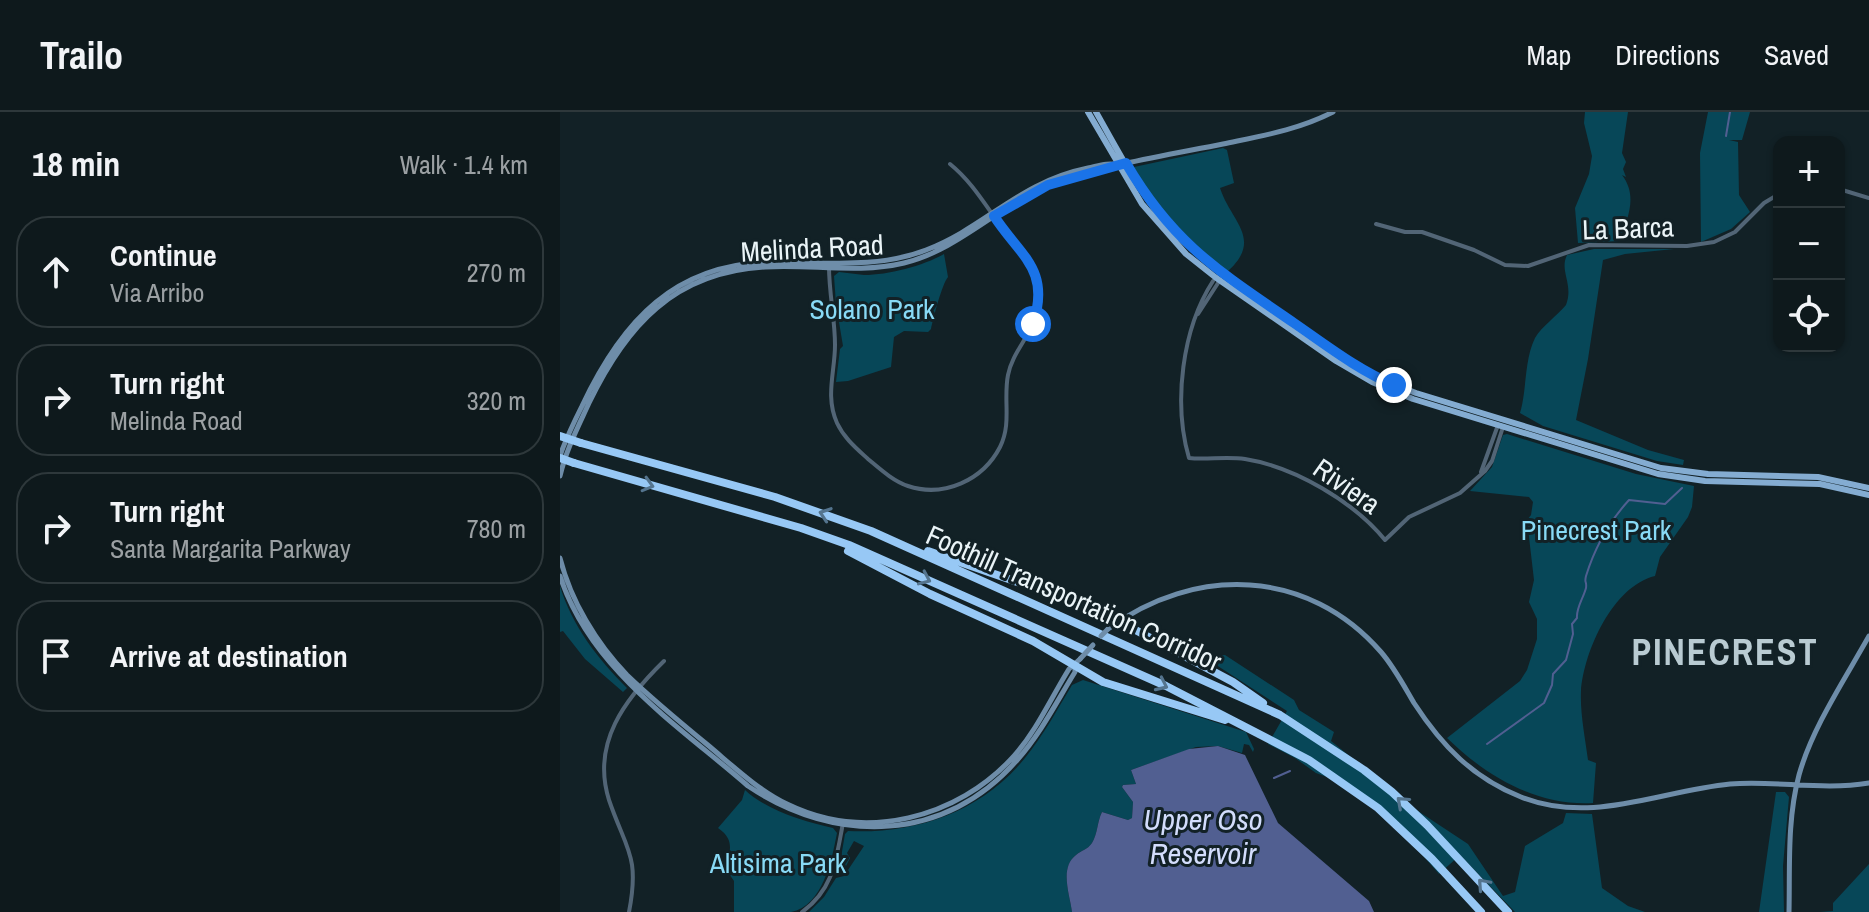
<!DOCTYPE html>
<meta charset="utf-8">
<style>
body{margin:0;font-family:"Archivo Narrow",sans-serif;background:#172225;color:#f1f3f6}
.controls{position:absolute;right:24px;top:24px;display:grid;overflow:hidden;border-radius:16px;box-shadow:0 2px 6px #0004}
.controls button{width:72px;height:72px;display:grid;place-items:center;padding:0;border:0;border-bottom:2px solid #2e383b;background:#0e191c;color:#f1f3f6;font:40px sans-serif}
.stop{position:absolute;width:24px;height:24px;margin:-18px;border:6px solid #1a73e8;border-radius:50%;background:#fff}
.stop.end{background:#1a73e8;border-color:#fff;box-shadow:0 2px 8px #0008}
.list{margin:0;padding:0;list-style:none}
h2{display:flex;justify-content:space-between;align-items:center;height:104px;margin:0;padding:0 32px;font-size:34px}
h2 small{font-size:26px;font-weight:400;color:#9ba0a3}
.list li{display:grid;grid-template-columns:52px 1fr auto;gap:24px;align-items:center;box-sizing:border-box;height:112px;margin:0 16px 16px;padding:0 16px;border:2px solid #2e383b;border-radius:32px}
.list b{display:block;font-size:30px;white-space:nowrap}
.list p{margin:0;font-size:26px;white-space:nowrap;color:#9ba0a3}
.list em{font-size:26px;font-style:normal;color:#9ba0a3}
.icon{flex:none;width:44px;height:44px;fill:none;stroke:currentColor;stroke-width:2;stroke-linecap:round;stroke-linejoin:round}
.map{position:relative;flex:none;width:1309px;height:800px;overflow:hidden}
header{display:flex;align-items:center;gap:48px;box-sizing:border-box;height:112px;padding:0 40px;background:#0e191c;border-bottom:2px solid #2e383b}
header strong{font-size:38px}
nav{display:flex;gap:44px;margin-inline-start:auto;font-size:28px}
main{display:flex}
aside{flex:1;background:#0e191c}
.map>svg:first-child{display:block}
</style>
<header>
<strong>Trailo</strong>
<nav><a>Map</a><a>Directions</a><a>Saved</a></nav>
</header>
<main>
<aside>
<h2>18 min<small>Walk · 1.4 km</small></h2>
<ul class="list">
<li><svg class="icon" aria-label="ahead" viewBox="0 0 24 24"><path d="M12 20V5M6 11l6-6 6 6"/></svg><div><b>Continue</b><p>Via Arribo</p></div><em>270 m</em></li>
<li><svg class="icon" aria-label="right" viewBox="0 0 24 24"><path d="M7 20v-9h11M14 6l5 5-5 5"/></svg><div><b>Turn right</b><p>Melinda Road</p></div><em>320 m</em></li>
<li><svg class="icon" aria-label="right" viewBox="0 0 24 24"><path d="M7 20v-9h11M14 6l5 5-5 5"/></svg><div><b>Turn right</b><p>Santa Margarita Parkway</p></div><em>780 m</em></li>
<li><svg class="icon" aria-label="arrive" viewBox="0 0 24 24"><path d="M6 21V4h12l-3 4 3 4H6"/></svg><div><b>Arrive at destination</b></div></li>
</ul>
</aside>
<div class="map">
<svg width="1309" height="800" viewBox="0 0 1309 800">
<rect width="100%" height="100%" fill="#122126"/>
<path fill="#074758" d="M1025 0H1068L1062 41 1066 50 1063 57 1066 65 1062 63C1078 84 1068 106 1059 129L1018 131 1015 96 1029 62 1032 44 1024 11Z
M1148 0H1190L1182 28H1169L1178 30 1179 83 1190 100 1171 117 1141 130 1140 41Z
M663 36 667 38 674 71 660 76C671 110 704 127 667 160 628 130 597 99 574 55Z
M1034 137H1114L1065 142 1043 148 1028 247 1016 308 1088 338 1124 348 1123 353 1097 349 983 314 960 301C967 278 964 248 975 226 982 214 997 204 1006 193 1014 172 999 159 1007 143Z
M384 142 388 165C382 172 373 207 371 217L368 220 344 219 334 225 331 255 288 269 276 270 280 237 283 234 276 192 274 164 279 160C287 161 296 162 304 163 328 163 363 154 384 142Z
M947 322 1076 362 1134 374 1132 395 1128 405 1100 445 1095 464C1053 474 1024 539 1021 579 1020 601 1025 625 1028 648L1036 651 1033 691C976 694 926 664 887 626L960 569 967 558 977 527V507L969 490 974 468 967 408 971 403 973 390 969 385 910 379 932 355 943 323Z
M0 474C12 514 38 547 67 576L63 580 25 547 3 519 0 520Z
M665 543 734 588 739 598 774 620 771 629 858 699 908 732 943 784 955 780 965 734 1003 711 1006 701 1032 702 1042 776 1068 794 1085 800H955L900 743 879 762 845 723 840 711 775 668 756 661 735 646 708 632 727 599 644 545Z
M523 568 686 620 694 637 693 640 689 633 684 632 682 641 658 634 636 635 571 658 576 672 563 673 562 675 573 690 572 706 568 708 542 700C537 710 538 721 532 731 527 738 522 738 516 743 499 757 510 782 512 800H249L264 785 276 766 284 764 304 734 294 729 287 741 290 746 282 762 278 763 285 722 288 719C356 722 421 700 465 646 483 624 497 598 512 573Z
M185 678C206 698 245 710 273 716L277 721C272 747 263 794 231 800 213 800 192 800 174 800V769L167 759C168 741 177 729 158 716L182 688Z
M1216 680H1225L1229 685 1223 754 1224 800H1199Z
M1309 752V800H1260L1273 799V791Z"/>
<path fill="#515f91" d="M658 634 685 643 718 711 809 789 814 800H512C510 783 499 756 516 743 522 738 527 738 532 731 538 721 537 710 542 700L568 708 572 706 573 690 562 675 563 673 576 672 571 658 629 637Z"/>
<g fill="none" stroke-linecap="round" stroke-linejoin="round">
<path stroke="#515f91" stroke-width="2" d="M1166 24 1170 0
M927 632 984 591 992 573 993 562 1006 548 1013 522 1012 512 1017 506C1016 496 1023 487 1026 476 1027 468 1024 472 1026 464 1035 435 1049 410 1069 388L1105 392 1122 376
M714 666 730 659"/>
<path stroke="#526576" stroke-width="4" d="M1279 77 1309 86
M816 112 845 120H862L914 138 945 153 968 154 1029 133 1127 134 1154 130 1175 120 1204 91 1219 82
M269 155C269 181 275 207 275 233 275 260 265 284 277 311 284 326 296 336 308 347 320 357 333 369 348 374 384 386 423 368 440 335 452 311 443 288 448 263 452 241 470 225 476 203 488 158 462 144 440 113 424 91 411 69 390 52
M653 169C622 217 613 291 629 346 647 348 666 344 685 347 735 355 794 390 825 428L849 405 900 381 925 359 932 349 943 315
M638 202 660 168
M921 360 938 313
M69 800C80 743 66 738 49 688 31 631 65 587 104 549
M242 800C274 777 276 747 283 711"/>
<path stroke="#6e8da9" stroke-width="5" d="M0 344C6 326 14 310 22 294 62 209 115 150 215 150 266 150 317 157 366 138 426 115 459 70 528 56 538 54 548 50 558 53
M0 364C6 338 18 315 29 291 66 214 114 160 205 155 251 152 298 162 344 151 402 137 442 89 498 70 551 52 608 43 663 32 701 24 738 18 773 0
M0 446C11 489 36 531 67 563 93 588 121 611 149 634 174 655 198 678 227 692 305 730 397 707 454 644 477 618 491 586 509 557L520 547
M0 464C30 557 118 613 188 674 276 733 386 731 458 647 481 621 497 589 515 560V555
M548 517C635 453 748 456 821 540 834 555 844 574 854 591 882 634 913 666 961 685 1032 713 1099 679 1170 672 1216 668 1262 679 1309 671
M1229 800C1230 755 1227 708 1239 663 1252 616 1285 567 1309 524"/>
<path stroke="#84acd1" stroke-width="6" d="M528 0 582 92 626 142 655 165 776 249 812 270 853 287 1098 362 1145 369 1260 372 1309 383
M536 0C557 37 577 76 604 109 635 145 675 170 714 197 760 229 803 262 856 281L1101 356 1148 362 1258 365 1309 376"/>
<path stroke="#97c8f5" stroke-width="8" d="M21 331 215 385 311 419 720 603 804 658 832 680 867 713 948 800
M14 351 241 416 289 433 606 574 749 648 818 696 872 747 921 800
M288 439 370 482 473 529 543 570 665 608
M368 439 538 498 673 570 703 591"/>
<path stroke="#6e8da9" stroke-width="5" d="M541 524 548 517
M520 547 533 533"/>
<path stroke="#97c8f5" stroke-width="8" d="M0 324 21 331
M0 346 14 351"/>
</g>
<defs><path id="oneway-chevron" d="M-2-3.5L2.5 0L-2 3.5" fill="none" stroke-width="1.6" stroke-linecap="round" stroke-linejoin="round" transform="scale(2)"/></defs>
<g stroke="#54748e">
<use href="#oneway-chevron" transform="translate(88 373) rotate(16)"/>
<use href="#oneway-chevron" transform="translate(265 402) rotate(-161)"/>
<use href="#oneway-chevron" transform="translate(365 467) rotate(24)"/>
<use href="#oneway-chevron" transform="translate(602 573) rotate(25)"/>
<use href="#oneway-chevron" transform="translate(842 690) rotate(-138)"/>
<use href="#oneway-chevron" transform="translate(923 772) rotate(-132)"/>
</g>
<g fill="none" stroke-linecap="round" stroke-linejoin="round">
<path stroke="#1a73e8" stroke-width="10" d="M473 212C491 157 460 144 434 104L488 73 566 51C613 132 660 160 734 211 766 233 798 258 834 273"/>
</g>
<g text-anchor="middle" stroke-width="6" stroke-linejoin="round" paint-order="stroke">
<g font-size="28" fill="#eaf4f7" stroke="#122126">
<text transform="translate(1068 116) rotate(-2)" y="10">La Barca</text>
<text transform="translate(252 136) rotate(-3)" y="10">Melinda Road</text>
<text transform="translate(787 374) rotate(35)" y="10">Riviera</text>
<text transform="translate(514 486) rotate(24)" y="10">Foothill Transportation Corridor</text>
</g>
<g font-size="28" fill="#88daf6" stroke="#122126">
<text x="312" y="207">Solano Park</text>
<text x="1036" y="428">Pinecrest Park</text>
<text x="218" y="761">Altisima Park</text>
</g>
<g font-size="30" font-style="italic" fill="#d3ddfc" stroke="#122126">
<text x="643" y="718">Upper Oso<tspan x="643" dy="34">Reservoir</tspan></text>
</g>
<g font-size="36" font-weight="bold" letter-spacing="2" fill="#b9cbd2" stroke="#122126">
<text x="1165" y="553">PINECREST</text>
</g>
</g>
</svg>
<div class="controls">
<button>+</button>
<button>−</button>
<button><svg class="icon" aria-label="locate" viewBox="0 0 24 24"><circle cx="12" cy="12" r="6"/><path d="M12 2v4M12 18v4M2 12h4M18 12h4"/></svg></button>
</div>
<div class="stop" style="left:473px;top:212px"></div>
<div class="stop end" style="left:834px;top:273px"></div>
</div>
</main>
